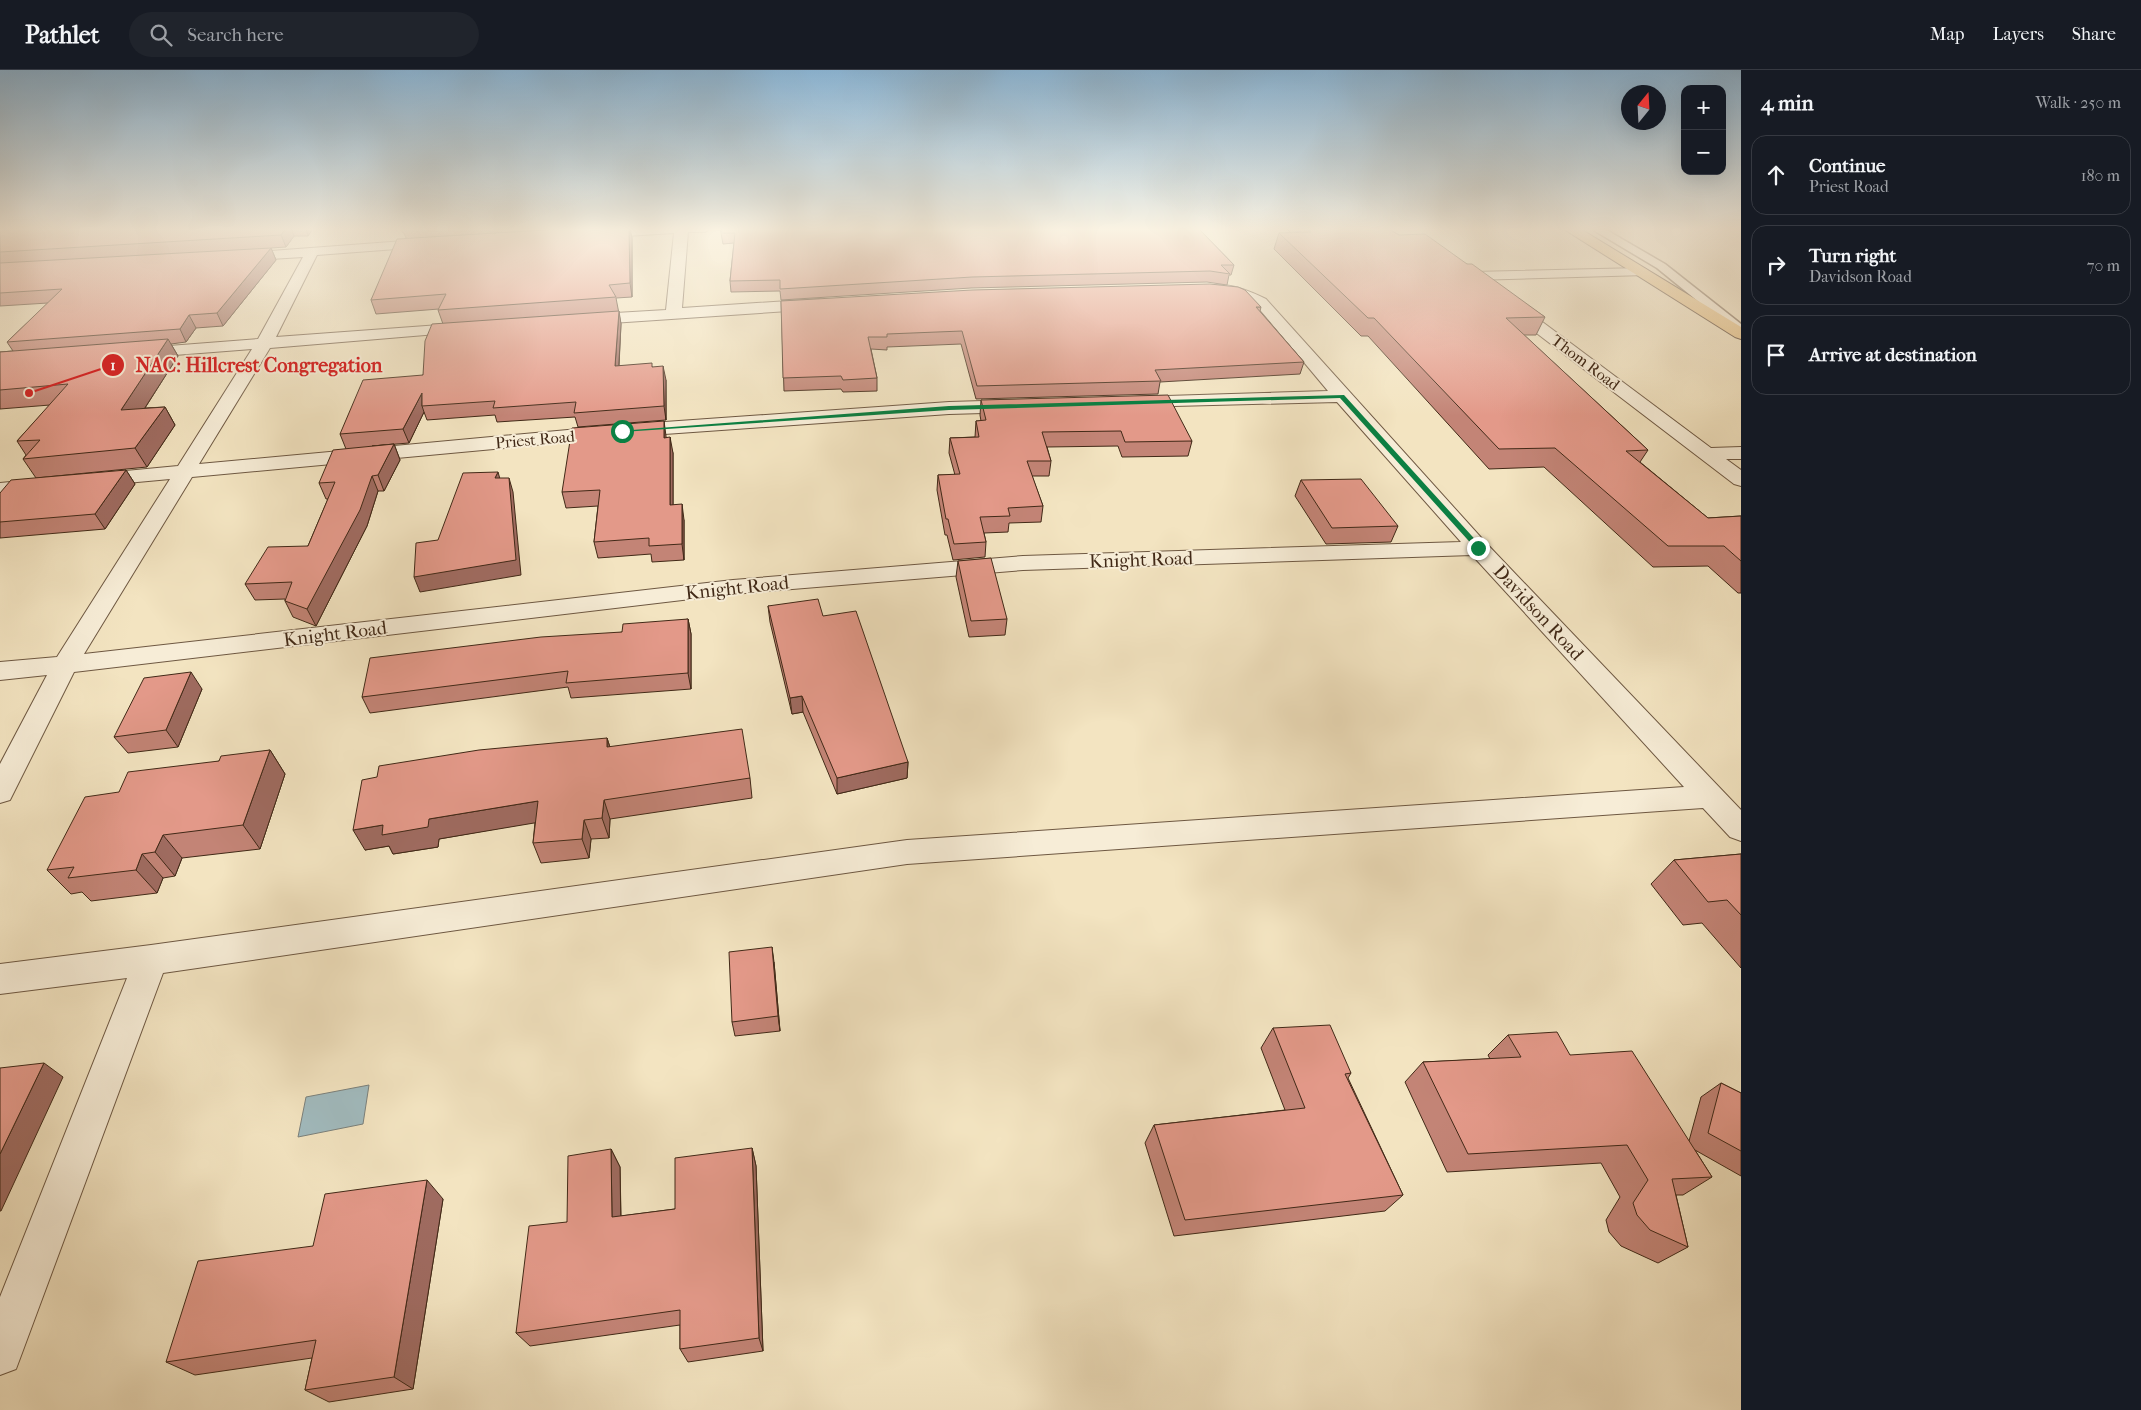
<!DOCTYPE html>
<meta charset="utf-8">
<style>
body{margin:0;font-family:"IM FELL French Canon",serif;background:#20242c;color:#f1f3f6}
.controls{position:absolute;right:15px;top:15px;display:grid;overflow:hidden;border-radius:10px;box-shadow:0 5px 20px #0002}
.controls button{width:45px;height:45px;display:grid;place-items:center;padding:0;border:0;border-bottom:1px solid #363941;background:#171b24;color:#f1f3f6;font:25px sans-serif}
.compass{position:absolute;left:1621px;top:15px;width:45px;height:45px;border-radius:50%;background:#171b24;box-shadow:0 5px 20px #0002;rotate:18deg}
.stop{position:absolute;width:15px;height:15px;margin:-11px;border:4px solid #0b8043;border-radius:50%;background:#fff}
.stop.end{background:#0b8043;border-color:#fff;box-shadow:0 1px 5px #0008}
.list{margin:0;padding:0;list-style:none}
h2{display:flex;justify-content:space-between;align-items:center;height:65px;margin:0;padding:0 20px;font-size:21px}
h2 small{font-size:16px;font-weight:400;color:#9ea1a6}
.list li{display:grid;grid-template-columns:32px 1fr auto;gap:15px;align-items:center;box-sizing:border-box;height:80px;margin:0 10px 10px;padding:0 10px;border:1px solid #363941;border-radius:15px}
.list b{display:block;font-size:19px;white-space:nowrap}
.list p{margin:0;font-size:16px;white-space:nowrap;color:#9ea1a6}
.list em{font-size:16px;font-style:normal;color:#9ea1a6}
.icon{flex:none;width:28px;height:28px;fill:none;stroke:currentColor;stroke-width:2;stroke-linecap:round;stroke-linejoin:round}
.map{position:relative;flex:none;width:1741px;height:1340px;overflow:hidden}
header{display:flex;align-items:center;gap:30px;box-sizing:border-box;height:70px;padding:0 25px;background:#171b24;border-bottom:1px solid #363941}
header strong{font-size:24px}
nav{display:flex;gap:28px;margin-inline-start:auto;font-size:18px}
.search{width:350px;height:45px;background:#20242c;display:flex;align-items:center;gap:12px;box-sizing:border-box;padding:0 18px;border-radius:28px;color:#9ea1a6;font-size:19px}
main{display:flex}
aside{flex:1;background:#171b24}
.map>svg:first-child{display:block}
</style>
<header>
<strong>Pathlet</strong>
<div class="search"><svg class="icon" aria-label="search" viewBox="0 0 24 24"><circle cx="10" cy="10" r="6"/><path d="M15 15l6 6"/></svg>Search here</div>
<nav><a>Map</a><a>Layers</a><a>Share</a></nav>
</header>
<main>
<div class="map">
<svg width="1741" height="1340" viewBox="0 0 1741 1340">
<rect width="100%" height="100%" fill="#f3e4c1"/>
<filter id="stains"><feTurbulence type="fractalNoise" baseFrequency=".004" numOctaves="4"/><feColorMatrix values="0 0 0 0 .2 0 0 0 0 .09 0 0 0 0 .02 0 0 0 .5 -.17"/></filter>
<radialGradient id="worn" r=".72"><stop offset=".6" stop-color="#630" stop-opacity="0"/><stop offset="1" stop-color="#630" stop-opacity=".3"/></radialGradient>
<path fill="#a1bbbf" stroke="#7b817c" d="M369 1015 363 1054 298 1067 306 1027Z"/>
<g fill="none" stroke-linecap="round" stroke-linejoin="round">
<defs>
<path id="lane" d="M1590 158H1603L1665 194 1741 254V264L1737 263 1657 198Z"/>
<path id="street" d="M625 158H712L705 162H688L682 238 819 229 824 231 827 234 824 237 819 239 582 255 576 253 574 250 576 247 582 245 666 240 674 163 594 168 587 164 594 160Z
M431 169 436 170 438 173 436 176 317 185 276 267 467 253 473 255 475 258 473 261 270 278 199 394 622 355 949 332 1018 330 1024 332 1027 336 1024 340 1018 342 949 344 622 367 192 407 84 584 733 510 1023 486 1461 472 1337 332 1134 337 1128 336 1125 332 1128 328 1134 327 1328 321 1256 235 1233 226 1209 222 1206 219 1209 216C1227 211 1250 221 1266 229L1486 473 1741 740V771L1730 767 1703 738 907 794 163 903 22 1283 16 1299 0 1305V1227L127 908 0 924V894L151 875 907 770 1684 717 1472 485 1023 500 733 524 74 602 10 730 0 733V694L47 605 0 610V592L57 587 170 409 94 416 87 414 84 410 87 406 94 404 178 396 252 279 136 288 130 287 128 283 130 279 258 269 303 187 237 191 232 190 230 187 232 184Z
M1641 198 1646 199 1648 202 1646 205 1473 210 1468 209 1466 206 1468 203 1473 202Z
M1511 231 1517 233 1711 378 1741 377V389H1726L1741 400V416L1734 414 1505 239 1503 236 1505 233Z
M41 409 48 411 51 415 48 419 0 425V413Z"/>
<path id="highway" d="M1562 158H1579L1741 257V269L1735 267Z"/>
</defs>
<use href="#lane" stroke="#6e5842" stroke-width="3"/>
<use href="#street" stroke="#6e5842" stroke-width="2"/>
<use href="#highway" stroke="#412917" stroke-width="2"/>
<use href="#lane" fill="#f7edd7" fill-rule="evenodd"/>
<use href="#street" fill="#f7edd7" fill-rule="evenodd"/>
<use href="#highway" fill="#eac280" fill-rule="evenodd"/>
</g>
<path fill="#c38476" stroke="#412917" d="M0 158H313L308 166H294L286 177 271 178 276 190 223 256 196 258 186 272 171 274 178 286 145 338 165 337 175 355 147 397 36 408 23 389 26 385 17 371 50 335 0 339V282L13 281 7 272 48 233 0 236Z
M401 158H630L632 168V227L616 228 621 254 619 296 653 297 666 310V350L578 357 575 347 497 352 495 345 427 350 424 342 409 373 372 376 394 374 400 390 384 421H378L367 456 316 556 293 547 285 531V529L255 530 245 514 308 476 328 429H326L319 413 346 379 340 364 423 305 443 254 438 240 439 239 376 244 371 230 406 168 404 163H403Z
M720 158H1198L1234 195 1231 205H1229L1227 215 1207 212 971 218 781 230 780 221 731 222 730 211 734 173 723 174Z
M1286 158H1387L1399 165 1467 194 1545 247 1536 265H1524L1648 380 1640 392 1708 448 1741 446V523H1738L1708 496 1653 497 1544 397 1489 399 1368 266H1361L1274 179 1279 163H1291Z
M781 231 1261 237 1260 241 1304 292 1300 304 1160 312 1158 324 976 329 961 274 887 277V280L871 279 877 308V321L843 322 841 319 784 321Z
M981 330 1192 371 1188 386 1122 387 1118 376 1047 377 1051 391 1049 406H1032L1043 436 1041 452 1009 453 1008 462 984 463 986 472 985 487 953 490 947 465H945L937 420 938 405H955L949 383 950 368 975 367 976 351H981L980 345Z
M666 367 673 383V435L684 450V490L652 492 651 484 598 488 594 472 598 436 566 438 562 422Z
M126 400 135 414 105 459 0 468V423Z
M1301 410 1398 456 1391 472 1326 474 1295 426Z
M958 491 1007 549 1005 565 969 567 956 507Z
M768 536 823 546 908 692 907 708 837 724 803 642 792 644 770 552Z
M688 549 691 564V619L571 628 568 617 370 643 362 627 622 562Z
M202 619 178 677 128 683 114 667Z
M607 668 610 677 750 708 752 728 610 749 609 768 591 769 589 788 541 793 533 773 535 752 439 769 438 777 393 784 389 776 365 780Z
M270 680 285 704 260 779 182 788 175 806 163 808 157 823 91 831 82 822 71 824 47 800 119 722 219 691Z
M1741 784V898L1702 853 1683 855 1651 814 1674 790Z
M774 892 780 961 735 966 732 952Z
M1273 958 1351 1003 1348 1008 1403 1125 1385 1141 1174 1166 1145 1073 1154 1055 1285 1040 1261 978Z
M1508 965 1570 985 1689 1071 1701 1027 1721 1013 1741 1023V1106L1695 1080 1712 1107 1683 1125H1676L1688 1177 1658 1193 1621 1176 1609 1162 1606 1150 1620 1127 1601 1093 1447 1102 1405 1012 1423 992 1490 989 1488 985Z
M752 1078 756 1096 763 1281 688 1292 680 1279V1255L530 1276 516 1263 567 1152 611 1079 620 1097 621 1146 675 1139Z
M443 1129 413 1319 329 1332 305 1320 312 1288 195 1305 166 1292 313 1176Z"/>
<path fill="#9f6b60" stroke="#412917" d="M286 158H291L294 166 286 177 281 165Z
M306 158H313L308 166Z
M629 158 632 168V227L630 213Z
M271 178 276 190 223 256 217 243Z
M619 241 621 254 618 310 615 296Z
M189 245 196 258 186 272 180 259Z
M168 269 178 286 132 358 121 340Z
M663 296 666 310V350L664 336Z
M422 323V336L424 342 409 373 403 359Z
M165 337 175 355 147 397 135 378Z
M664 351 666 366 667 383 664 368Z
M670 367 673 383V451L670 435Z
M394 374 400 390 384 421 378 405Z
M126 400 135 414 105 459 95 444Z
M498 402 502 416 495 408Z
M372 406 378 421 367 456 316 556 307 539Z
M509 408 513 422 521 505 420 522 414 507Z
M682 434 684 450V490L682 474Z
M688 549 691 564V619L688 603Z
M191 602 202 619 178 677 166 660Z
M802 626 803 642 792 644 790 628Z
M607 668 613 688 607 677Z
M270 680 285 704 260 779 243 755Z
M908 692 907 708 837 724V708Z
M604 730 610 749 609 768 602 748Z
M538 731 546 751 439 769 438 777 393 784 389 776 365 780 353 760 383 755 429 749Z
M584 750 591 769 589 788 582 769Z
M163 765 182 788 175 806 155 782Z
M142 784 163 808 157 823 136 800Z
M772 877 774 892 780 961 778 946Z
M44 993 63 1007 1 1141H0V1084Z
M752 1078 756 1096 763 1281 759 1268Z
M611 1079 620 1097 621 1163 612 1147Z
M427 1110 443 1129 413 1319 394 1307Z"/>
<path fill="#e39989" stroke="#412917" d="M0 158H286L281 165 0 182Z
M577 158H629L630 213 609 215 616 227 438 240 446 224 371 230 397 169Z
M721 158H1198L1234 195H1221L1230 204 1210 201 972 207 780 219V210L730 211 735 163H722Z
M1307 158H1387L1399 165 1425 164 1467 194H1472L1545 247 1506 248 1648 380 1626 381 1708 448 1741 446V491L1724 476H1668L1555 378 1499 379 1374 248H1368L1279 163 1311 162Z
M271 178 217 243 189 245 180 259 7 272 62 219 0 223V193Z
M1210 214 1238 217 1245 220 1261 237H1256L1304 292 1155 300 1161 311 977 316 962 261 887 264V267H868L877 308 843 310 841 306 783 308 781 231 972 220Z
M619 241 615 296 652 293V297L663 296 664 336 574 343 576 332 493 338 495 331 422 336V323L403 359 340 364 363 310 423 305 425 271 432 254Z
M168 269 121 340 165 337 135 378 23 389 40 370 17 371 68 314 0 320V282Z
M1168 325 1192 371 1125 372 1121 361 1042 362 1051 391H1027L1043 436 1008 438 1010 446 980 447 986 472 954 474 948 449H946L938 405 960 404 950 368 979 367 976 351 986 350 981 330Z
M664 351V368L670 367V435L682 434V474L649 476V468L594 472 600 420 562 422 572 358Z
M394 374 378 405 372 406 360 440 307 539 285 531 292 512 245 514 268 477 308 476 335 412 319 413 333 380Z
M126 400 95 444 0 452V423L11 410Z
M498 402 495 408H509L516 490 414 507 416 473 438 470 463 403Z
M1361 409 1398 456 1332 458 1301 410Z
M991 488 1007 549 971 551 958 491Z
M818 529 823 546 856 541 908 692 837 708 802 626 790 628 768 536Z
M688 549V603L566 613 568 601 362 627 370 588 541 567 622 562 623 554Z
M191 602 166 660 114 667 144 608Z
M742 659 750 708 604 730 602 748 584 750 582 769 533 773 538 731 429 749 428 757 382 765 383 755 353 760 362 710 377 707 379 696 479 680 607 668V677Z
M270 680 243 755 163 765 155 782 142 784 136 800 68 808 74 797 47 800 85 727 119 722 128 702 219 691 221 686Z
M1741 784V845L1727 830 1708 832 1674 790Z
M772 877 778 946 732 952 729 882Z
M1330 955 1351 1003 1345 1004 1403 1125 1185 1150 1154 1055 1305 1038 1273 958Z
M1557 962 1570 985 1632 981 1712 1107 1672 1109 1688 1177 1650 1160 1637 1145 1633 1133 1648 1110 1627 1075 1468 1084 1423 992 1521 987 1508 965Z
M44 993 0 1084V998Z
M1721 1013 1741 1023V1081L1708 1063Z
M752 1078 759 1268 680 1279V1240L516 1263 529 1156 567 1152 568 1086 611 1079 612 1147 675 1139V1088Z
M427 1110 394 1307 305 1320 316 1270 166 1292 198 1191 313 1176 325 1124Z"/>
<linearGradient id="sky" x2="0" y2="1"><stop stop-color="#8bb7d8"/><stop offset="0.46" stop-color="#faf3e3"/><stop offset="1" stop-color="#faf3e3" stop-opacity="0"/></linearGradient>
<rect width="1741" height="346" fill="url(#sky)"/>
<path fill="#0b8043" d="M1344 325 1481 476V479H1476L1340 328 949 340 622 362 619 361 949 336Z"/>
<g text-anchor="middle" stroke-width="4" stroke-linejoin="round" paint-order="stroke">
<g font-size="16" fill="#412917" stroke="#f7edd7">
<text transform="translate(1586 292) rotate(37)" y="6">Thom Road</text>
<text transform="translate(535 369) rotate(-5)" y="6">Priest Road</text>
</g>
<g font-size="19" fill="#412917" stroke="#f7edd7">
<text transform="translate(1141 489) rotate(-2)" y="7">Knight Road</text>
<text transform="translate(737 517) rotate(-6)" y="7">Knight Road</text>
<text transform="translate(1539 542) rotate(47)" y="7">Davidson Road</text>
<text transform="translate(335 563) rotate(-7)" y="7">Knight Road</text>
</g>
</g>
<path fill="none" stroke="#d62828" stroke-width="2" d="M29 323L113 295"/>
<g fill="#d62828" stroke="#f7edd7" stroke-width="2">
<circle cx="29" cy="323" r="5"/>
<circle cx="113" cy="295" r="12"/>
</g>
<g font-size="15" text-anchor="middle" font-weight="bold" fill="#fff">
<text x="113" y="300">1</text>
</g>
<g font-size="20" text-anchor="middle" font-weight="bold" fill="#d62828" stroke="#f7edd7" stroke-width="4" stroke-linejoin="round" paint-order="stroke">
<text x="259" y="302">NAC: Hillcrest Congregation</text>
</g>
<rect width="100%" height="100%" filter="url(#stains)"/>
<rect width="100%" height="100%" fill="url(#worn)"/>
</svg>
<div class="controls">
<button>+</button>
<button>−</button>
</div>
<svg class="compass" viewBox="-18 -18 36 36"><path d="M0-13l5 13h-10z" fill="#e53935"/><path d="M0 13l5-13h-10z" fill="#9ea1a6"/></svg>
<div class="stop" style="left:622px;top:361px"></div>
<div class="stop end" style="left:1478px;top:478px"></div>
</div>
<aside>
<h2>4 min<small>Walk · 250 m</small></h2>
<ul class="list">
<li><svg class="icon" aria-label="ahead" viewBox="0 0 24 24"><path d="M12 20V5M6 11l6-6 6 6"/></svg><div><b>Continue</b><p>Priest Road</p></div><em>180 m</em></li>
<li><svg class="icon" aria-label="right" viewBox="0 0 24 24"><path d="M7 20v-9h11M14 6l5 5-5 5"/></svg><div><b>Turn right</b><p>Davidson Road</p></div><em>70 m</em></li>
<li><svg class="icon" aria-label="arrive" viewBox="0 0 24 24"><path d="M6 21V4h12l-3 4 3 4H6"/></svg><div><b>Arrive at destination</b></div></li>
</ul>
</aside>
</main>
